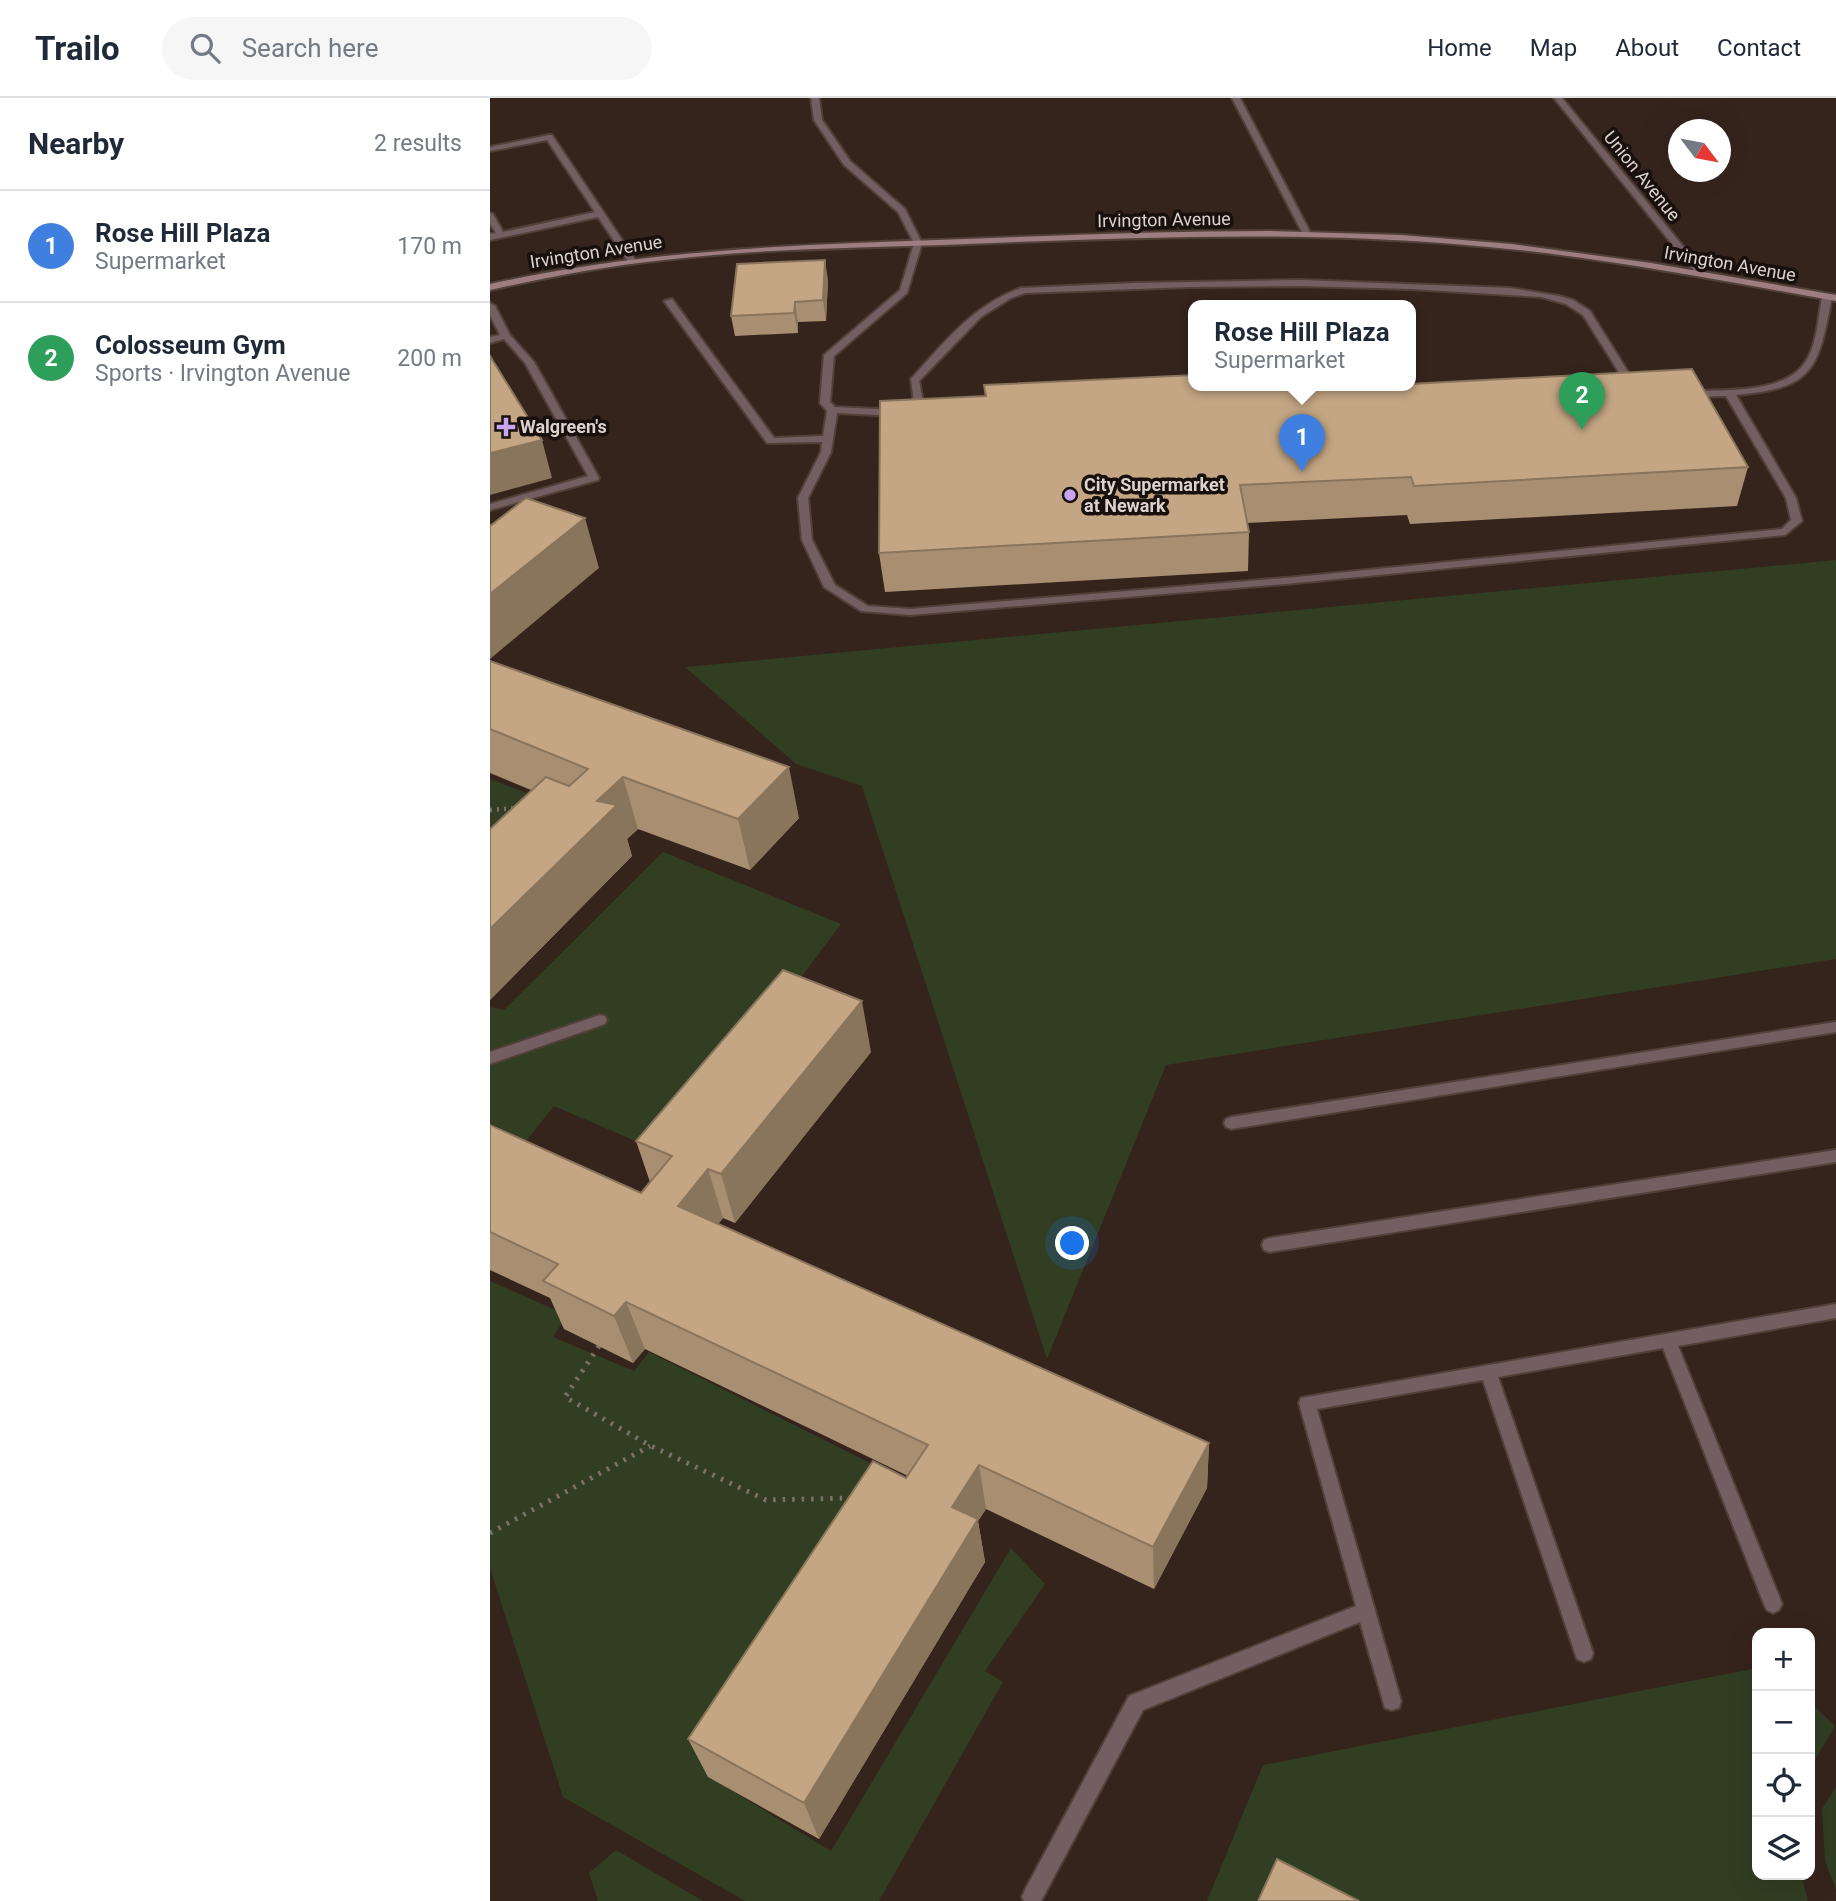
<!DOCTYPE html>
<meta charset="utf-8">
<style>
body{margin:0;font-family:Roboto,sans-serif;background:#f6f6f7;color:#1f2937}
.controls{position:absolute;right:21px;bottom:21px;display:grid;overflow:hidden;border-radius:14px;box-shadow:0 7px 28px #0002}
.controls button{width:63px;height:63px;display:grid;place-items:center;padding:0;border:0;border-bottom:2px solid #e0e1e3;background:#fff;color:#1f2937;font:35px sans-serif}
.compass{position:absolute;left:1178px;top:21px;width:63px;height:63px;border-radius:50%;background:#fff;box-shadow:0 7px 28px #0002;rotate:122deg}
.you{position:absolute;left:583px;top:1146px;width:24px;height:24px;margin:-18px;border:5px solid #fff;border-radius:50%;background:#1a73e8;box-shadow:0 0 0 10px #1a73e833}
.badge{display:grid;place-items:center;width:46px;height:46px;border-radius:50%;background:#ea580c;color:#fff;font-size:23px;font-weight:700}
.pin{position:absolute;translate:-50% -58px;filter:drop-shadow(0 2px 4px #0008)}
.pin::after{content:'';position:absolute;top:37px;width:24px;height:21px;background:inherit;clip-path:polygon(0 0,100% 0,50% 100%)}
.popup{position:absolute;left:698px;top:202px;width:228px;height:91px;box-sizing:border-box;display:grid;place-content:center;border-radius:14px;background:#fff;filter:drop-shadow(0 2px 5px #0005);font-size:23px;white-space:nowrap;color:#747a83}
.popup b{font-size:26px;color:#1f2937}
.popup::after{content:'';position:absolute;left:50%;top:100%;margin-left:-14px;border:14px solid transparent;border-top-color:#fff}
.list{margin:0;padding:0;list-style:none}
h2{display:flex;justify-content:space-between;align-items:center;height:91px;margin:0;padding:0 28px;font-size:30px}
h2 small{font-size:23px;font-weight:400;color:#747a83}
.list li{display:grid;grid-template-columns:46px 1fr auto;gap:21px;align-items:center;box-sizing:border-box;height:112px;padding:0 28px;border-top:2px solid #e0e1e3}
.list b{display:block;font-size:26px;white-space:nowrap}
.list p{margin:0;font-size:23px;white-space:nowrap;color:#747a83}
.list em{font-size:23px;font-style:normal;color:#747a83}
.icon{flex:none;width:38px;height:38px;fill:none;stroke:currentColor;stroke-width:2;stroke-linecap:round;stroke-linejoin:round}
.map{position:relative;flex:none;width:1346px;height:1803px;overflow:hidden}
header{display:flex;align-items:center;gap:42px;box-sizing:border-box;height:98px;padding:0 35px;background:#fff;border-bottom:2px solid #e0e1e3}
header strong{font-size:33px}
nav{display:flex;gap:38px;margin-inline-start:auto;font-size:24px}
.search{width:490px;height:63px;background:#f6f6f7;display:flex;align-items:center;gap:18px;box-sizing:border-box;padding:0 24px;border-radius:38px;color:#747a83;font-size:26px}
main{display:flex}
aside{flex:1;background:#fff}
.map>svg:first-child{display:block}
</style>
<header>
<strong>Trailo</strong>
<div class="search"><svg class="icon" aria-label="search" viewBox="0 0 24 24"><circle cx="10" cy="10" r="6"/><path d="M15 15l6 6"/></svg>Search here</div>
<nav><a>Home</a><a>Map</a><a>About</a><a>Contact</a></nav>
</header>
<main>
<aside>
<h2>Nearby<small>2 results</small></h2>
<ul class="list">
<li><span class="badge" style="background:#3f7fe0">1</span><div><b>Rose Hill Plaza</b><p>Supermarket</p></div><em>170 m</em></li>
<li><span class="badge" style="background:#2e9e5b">2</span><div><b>Colosseum Gym</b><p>Sports · Irvington Avenue</p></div><em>200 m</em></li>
</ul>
</aside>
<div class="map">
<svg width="1346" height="1803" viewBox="0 0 1346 1803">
<rect width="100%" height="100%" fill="#35241c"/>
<path fill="#313e22" d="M1346 462V861L676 967 557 1261 372 688 306 666 195 569Z
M0 681 85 713 0 794Z
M173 754 351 826 178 1057 64 1008 0 1088V909L14 912Z
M0 1183 77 1217 63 1239 144 1273 159 1254 404 1377 218 1678 341 1753 521 1450 555 1486 495 1573 513 1584 389 1803H255L73 1699 0 1470Z
M1267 1570V1777H1311L1318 1803H717L773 1667Z
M1320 1604 1345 1628 1320 1670Z
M1346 1689V1792L1335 1763 1332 1711Z
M126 1752 213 1803H108L99 1775Z"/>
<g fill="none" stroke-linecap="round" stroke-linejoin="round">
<defs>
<path id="lane" d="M59 37H62L146 163 145 165H139L108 119 0 142V136L6 135 0 126V115L3 116 13 134 105 114 57 42 0 53V49Z
M428 142 432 145 417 195 344 258 340 304 345 309 407 312 412 315 407 318 347 315 341 354 318 400 322 442 345 487 378 508 420 511 806 479 1292 431 1301 422 1296 400 1236 298 1197 299 1192 296 1197 293C1230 292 1293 296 1314 266 1327 249 1328 220 1332 199L1337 196 1342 199C1328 271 1325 290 1246 297L1306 400 1312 423 1295 437 806 485 420 517 371 513 334 489 312 442 308 400 331 354 332 344 277 345 174 203 182 201 284 340 333 338 337 313 330 305 334 257 410 192 424 145Z
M811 182 1020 190 1069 198 1083 202 1100 213 1148 290 1140 292 1093 217 1076 206 1051 199 921 191 811 188 700 189 535 195 521 200 491 219 429 283 435 314 430 317 425 314 421 281C454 245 483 207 531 190L645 185Z
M0 205 5 208 20 237 44 264 109 380 108 382 0 412V406L98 378 35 265 14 241 0 245V239L10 237 0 217Z
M110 917 115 918 117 922 115 926 0 966V954Z
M1346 924V934L741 1031 736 1029 734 1025 736 1021 741 1019Z
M1346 1052V1064L780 1154 774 1152 772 1147 774 1142 780 1140Z
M1346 1206V1220L1188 1248 1292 1506 1289 1512 1283 1515 1277 1512 1274 1506 1173 1250 1008 1279 1103 1555 1101 1561 1094 1564 1087 1561 1085 1555 993 1282 827 1311 911 1603 909 1610 902 1612 895 1610 870 1524 653 1612 551 1803H534L532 1799 535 1792 639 1598 866 1508 809 1305 811 1300Z"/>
<path id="street" d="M321 0H329L332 22 360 63 415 111 432 145 431 147H425L408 114 354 67 324 22Z
M742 0H750L821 136 820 138 813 136Z
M1064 0H1072L1214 174V178H1208Z"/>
<path id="secondary" d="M780 133 911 137 1022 146 1161 165 1346 197V203C1223 181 1101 157 976 147 802 132 627 140 453 147 360 150 267 151 174 162 116 168 58 179 0 192V186C150 153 294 147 447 142 558 138 669 133 780 133Z"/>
</defs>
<use href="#lane" stroke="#504038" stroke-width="4"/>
<use href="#street" stroke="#504038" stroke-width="4"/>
<use href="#secondary" stroke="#504038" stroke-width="4"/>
<path stroke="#7f716a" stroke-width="4.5" stroke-dasharray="2 5" stroke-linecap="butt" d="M0 712 27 710"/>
<path stroke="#7f716a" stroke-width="5" stroke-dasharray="2.5 7" stroke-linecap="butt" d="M109 1248 75 1299 161 1348 276 1402 363 1400
M0 1435 160 1348"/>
<use href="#lane" fill="#735f61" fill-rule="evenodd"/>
<use href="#street" fill="#735f61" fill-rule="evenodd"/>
<use href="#secondary" fill="#9d7d80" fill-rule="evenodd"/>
</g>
<path fill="#a98f72" d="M338 182 336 223 308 224V235L245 238 241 218Z
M494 287 1258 369 1247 408 920 426 917 417 757 425 759 434 758 473 395 494 389 455 495 298Z
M0 563 309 720 260 772 148 731 137 741 142 758 0 902 41 692 0 675Z
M381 954 245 1125 233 1120 228 1126 719 1345 717 1390 664 1491 496 1411 488 1423 495 1464 329 1741 218 1679 198 1641 418 1378 155 1251 143 1265 74 1231 60 1200 0 1172V1027L151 1095 160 1084 146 1043Z"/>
<path fill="#89745c" d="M335 162 338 182 336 223 333 202Z
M305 204 308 224V235L304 215Z
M52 342 62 380 0 397V355Z
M95 420 109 470 0 561V496Z
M299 669 309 720 260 772 248 721Z
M133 679 148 731 137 741 142 758 0 902V831L107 703Z
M372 903 381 954 245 1125 231 1076Z
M218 1071 233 1120 204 1156 188 1108Z
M136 1204 155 1251 143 1265 124 1218Z
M719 1345 717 1390 664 1491 663 1449Z
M489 1367 496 1411 488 1423 495 1464 329 1741 314 1705 462 1409Z"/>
<path fill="#c4a684" stroke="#89745c" stroke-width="2" d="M335 162 333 202 305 204 304 215 241 218 247 166Z
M0 258 52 342 0 355Z
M1202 271 1258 369 924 388 921 379 750 387 759 434 389 455 390 303 496 298 494 287 704 277V288H920V286Z
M36 400 95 420 0 496V428Z
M0 563 299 669 248 721 133 679 107 703 127 707 0 831V731L56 679 79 688 98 671 0 631Z
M293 872 372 903 231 1076 218 1071 188 1108 719 1345 663 1449 489 1367 462 1409 488 1421 314 1705 198 1641 383 1363 416 1380 438 1347 136 1204 124 1218 53 1183 68 1166 0 1134V1027L151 1095 182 1058 146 1043Z
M787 1761 869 1803H768Z"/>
<g fill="#c8a6ef" stroke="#17100c" stroke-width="2.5">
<path d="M12.5 318.5h7v7h7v7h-7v7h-7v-7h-7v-7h7z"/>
<circle cx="580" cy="397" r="7"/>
</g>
<g text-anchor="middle" stroke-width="7" stroke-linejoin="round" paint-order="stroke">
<g font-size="18" fill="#ddd2cc" stroke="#17100c">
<text transform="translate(1152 78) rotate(51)" y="6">Union Avenue</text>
<text transform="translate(674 122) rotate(-1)" y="6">Irvington Avenue</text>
<text transform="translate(106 154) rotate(-9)" y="6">Irvington Avenue</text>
<text transform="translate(1240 166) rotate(10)" y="6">Irvington Avenue</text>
</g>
<g font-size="18" font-weight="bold" fill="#ddd2cc" stroke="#17100c" text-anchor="start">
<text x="30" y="335">Walgreen's</text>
<text x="594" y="393">City Supermarket<tspan x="594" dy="21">at Newark</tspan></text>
</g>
</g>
</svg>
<div class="controls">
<button>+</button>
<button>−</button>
<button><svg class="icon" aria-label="locate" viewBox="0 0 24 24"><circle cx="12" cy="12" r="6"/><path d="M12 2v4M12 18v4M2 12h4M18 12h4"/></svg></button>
<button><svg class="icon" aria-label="layers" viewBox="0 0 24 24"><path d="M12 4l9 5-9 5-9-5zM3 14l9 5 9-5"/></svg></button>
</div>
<svg class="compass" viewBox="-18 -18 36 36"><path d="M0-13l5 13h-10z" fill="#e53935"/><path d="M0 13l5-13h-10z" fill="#747a83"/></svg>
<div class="you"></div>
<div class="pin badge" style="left:812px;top:374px;background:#3f7fe0">1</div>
<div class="popup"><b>Rose Hill Plaza</b>Supermarket</div>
<div class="pin badge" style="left:1092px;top:332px;background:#2e9e5b">2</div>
</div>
</main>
